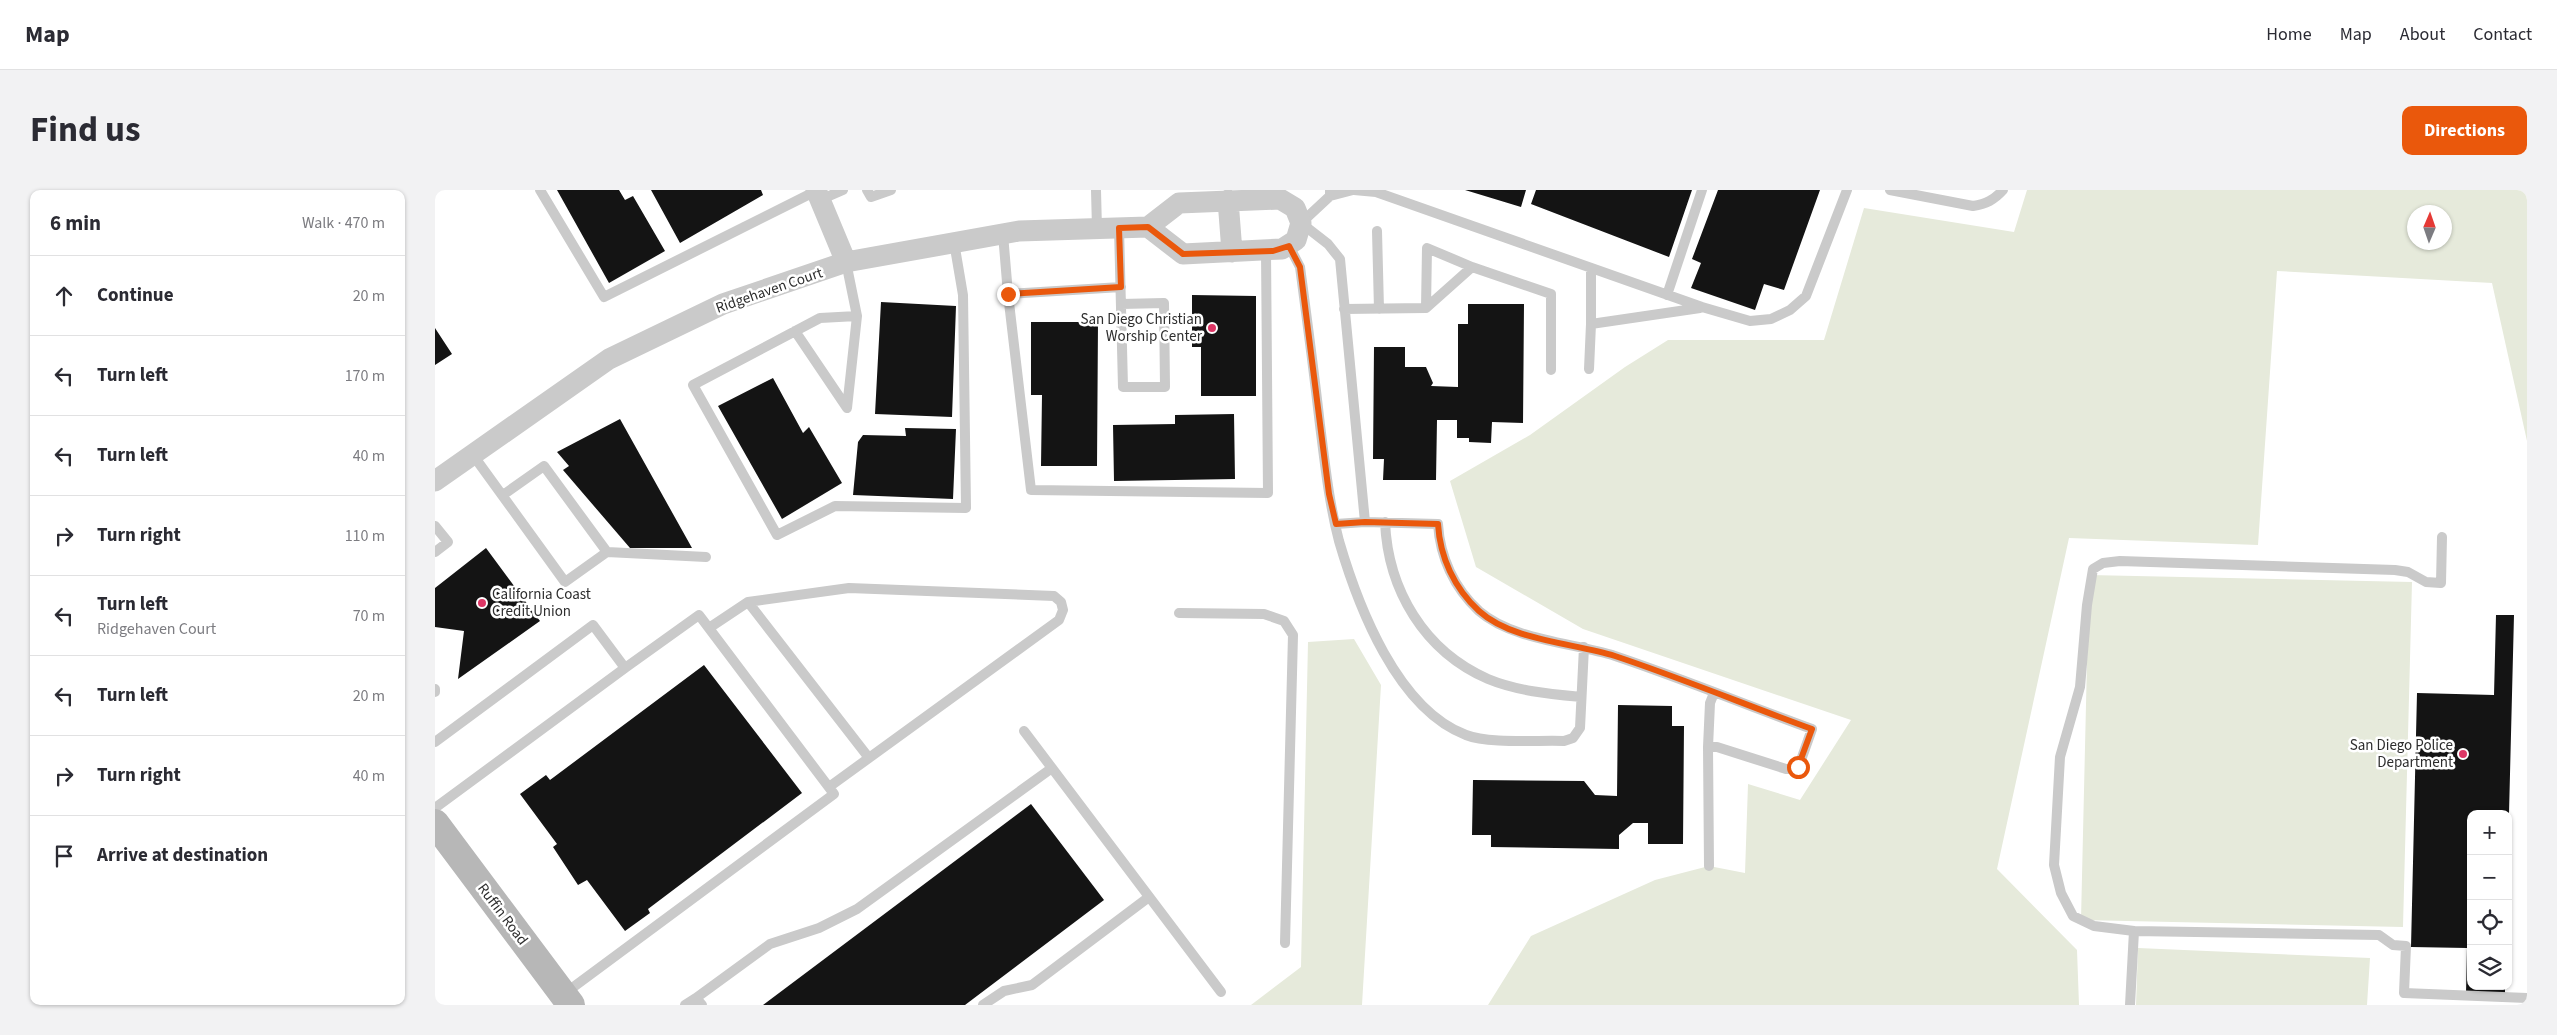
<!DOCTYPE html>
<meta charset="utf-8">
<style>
body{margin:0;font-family:"Source Sans 3",sans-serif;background:#f2f2f3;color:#2b2b33}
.controls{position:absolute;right:15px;bottom:15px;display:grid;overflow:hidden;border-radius:10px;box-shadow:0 1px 4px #0004}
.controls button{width:45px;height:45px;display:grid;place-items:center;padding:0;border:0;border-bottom:1px solid #e1e1e2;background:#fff;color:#2b2b33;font:25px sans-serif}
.compass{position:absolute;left:1972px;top:15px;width:45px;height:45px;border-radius:50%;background:#fff;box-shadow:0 1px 4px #0004;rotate:2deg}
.stop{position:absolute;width:15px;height:15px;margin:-11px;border:4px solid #ea580c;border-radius:50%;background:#fff}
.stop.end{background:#ea580c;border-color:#fff;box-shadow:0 1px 5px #0008}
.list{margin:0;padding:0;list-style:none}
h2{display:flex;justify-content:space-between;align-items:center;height:65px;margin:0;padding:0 20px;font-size:21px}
h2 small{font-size:16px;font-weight:400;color:#7c7c81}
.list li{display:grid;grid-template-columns:32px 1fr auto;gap:15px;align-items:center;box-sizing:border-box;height:80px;padding:0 20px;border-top:1px solid #e1e1e2}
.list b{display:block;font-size:19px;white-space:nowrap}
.list p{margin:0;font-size:16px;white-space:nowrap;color:#7c7c81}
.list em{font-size:16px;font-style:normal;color:#7c7c81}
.icon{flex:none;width:28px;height:28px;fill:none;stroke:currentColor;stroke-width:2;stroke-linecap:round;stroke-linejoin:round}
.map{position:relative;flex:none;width:2092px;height:815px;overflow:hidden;border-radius:10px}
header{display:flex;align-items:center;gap:30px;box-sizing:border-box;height:70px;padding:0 25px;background:#fff;border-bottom:1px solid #e1e1e2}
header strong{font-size:24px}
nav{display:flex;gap:28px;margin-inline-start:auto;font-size:18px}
.intro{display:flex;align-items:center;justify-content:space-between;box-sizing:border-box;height:120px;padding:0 30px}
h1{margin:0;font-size:35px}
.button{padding:12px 22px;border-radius:10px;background:#ea580c;color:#fff;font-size:18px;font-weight:700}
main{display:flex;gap:30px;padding:0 30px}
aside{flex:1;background:#fff;border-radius:10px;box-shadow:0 1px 4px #0004}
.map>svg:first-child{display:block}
</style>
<header>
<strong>Map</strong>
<nav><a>Home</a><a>Map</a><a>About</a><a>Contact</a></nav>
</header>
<div class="intro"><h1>Find us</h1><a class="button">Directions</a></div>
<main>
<aside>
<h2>6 min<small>Walk · 470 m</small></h2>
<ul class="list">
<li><svg class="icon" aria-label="ahead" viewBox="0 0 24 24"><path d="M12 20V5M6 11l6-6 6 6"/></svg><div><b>Continue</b></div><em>20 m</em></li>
<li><svg class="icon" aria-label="left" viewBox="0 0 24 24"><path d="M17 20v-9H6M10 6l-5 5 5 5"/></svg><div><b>Turn left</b></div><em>170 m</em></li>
<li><svg class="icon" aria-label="left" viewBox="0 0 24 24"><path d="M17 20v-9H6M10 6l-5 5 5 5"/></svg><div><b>Turn left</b></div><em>40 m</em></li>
<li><svg class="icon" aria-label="right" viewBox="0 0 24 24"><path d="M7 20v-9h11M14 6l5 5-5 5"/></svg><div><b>Turn right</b></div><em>110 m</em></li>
<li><svg class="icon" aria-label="left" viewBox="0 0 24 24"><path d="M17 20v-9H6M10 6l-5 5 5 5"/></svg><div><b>Turn left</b><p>Ridgehaven Court</p></div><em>70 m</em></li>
<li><svg class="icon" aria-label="left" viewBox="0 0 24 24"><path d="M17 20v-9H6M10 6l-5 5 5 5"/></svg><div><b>Turn left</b></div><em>20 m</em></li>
<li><svg class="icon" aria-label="right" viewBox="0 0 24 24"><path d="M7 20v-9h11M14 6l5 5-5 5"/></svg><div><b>Turn right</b></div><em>40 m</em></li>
<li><svg class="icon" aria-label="arrive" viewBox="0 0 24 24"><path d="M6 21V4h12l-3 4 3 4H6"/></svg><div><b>Arrive at destination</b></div></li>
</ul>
</aside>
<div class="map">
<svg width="2092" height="815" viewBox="0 0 2092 815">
<rect width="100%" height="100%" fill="#fff"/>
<path fill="#e6eadb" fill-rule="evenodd" d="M1592 0H2092V251L2057 93 1842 81 1823 355 1634 348 1562 679 1642 760 1644 815H1053L1096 746 1220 690 1274 676 1310 683 1313 594 1365 610 1416 530 1148 439 1041 377 1015 291 1095 245 1190 177 1233 150H1389L1429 18 1579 42ZM1980 22H2010V52H1980Z
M1654 385 1977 392 1968 737 1646 730Z
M919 449 946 495 927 815H816L866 777 873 452Z
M1703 758 1935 768 1932 815H1701Z"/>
<path fill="#141414" d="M122 0H184L190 10 198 6 230 61 174 93Z
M216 0H326L328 5 245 53Z
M1030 0H1091L1086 17Z
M1101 0H1257L1234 67 1096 14Z
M1283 0H1385L1349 100 1329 94 1320 120 1256 98 1266 73 1257 69Z
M757 105 821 106V206H766V157H757Z
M446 112 521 116 517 227 440 224Z
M1033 114H1089L1088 233 1057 232 1056 253 1034 252V248H1022V230H1002L1001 290H948L949 269H938L939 157H970V177H991L998 193 996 196 1023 197V134H1033Z
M596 132H663L662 276H606L607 205H596Z
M0 138 17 164 0 175Z
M338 188 368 243 374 237 407 293 347 329 283 216Z
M799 224 800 289 679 291 678 235 740 234V225Z
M185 229 257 358H195L128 280 134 276 122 262Z
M470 238 521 239 518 309 418 305 423 252 428 245 471 246Z
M51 358 105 431 23 489 29 441 0 437V398Z
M2061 425H2079L2074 624H2036V796H2070V804L2031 803 2032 758 1976 757 1982 503 2059 505Z
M269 475 367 603 213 719 215 723 190 741 152 690 143 695 118 657 122 654 85 604 111 585 115 590Z
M1183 515 1237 516V536H1249L1248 654H1213V633H1198L1184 645V659L1056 657V645H1037L1038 590 1149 591 1160 605 1182 606Z
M596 614 669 710 530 815H328Z"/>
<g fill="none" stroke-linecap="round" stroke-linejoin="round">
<path stroke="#cacaca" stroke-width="10" d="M105 0 169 107 381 1
M432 0 436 7 456 0
M661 0 662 39
M895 0V6L866 33 893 54 905 69 930 332
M919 0 941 2 1267 117 1315 131 1336 129 1355 120 1371 106 1412 0
M1455 0 1538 16C1551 14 1559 10 1568 0
M895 6 918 0
M385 10 408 0
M684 38 688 197H730L729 113 686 114
M942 41 944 119
M568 44 573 104 686 97
M854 56 865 77C872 129 879 182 885 235 890 274 894 313 904 351 923 416 962 519 1031 545 1053 554 1103 550 1129 551L1138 548 1145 538 1149 457
M411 72 422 126 385 128 258 195 342 345 400 316 531 318 528 105 519 52
M1156 78V134L1265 118
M573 104 596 300 833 303 831 61
M1232 105 1267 0
M991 118 992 58 1037 77
M909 119 991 118 1037 77 1116 104V180
M360 141 412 218 422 126
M1154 179 1156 134
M38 265 130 392 172 362 109 276 68 305
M950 332C953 400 989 461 1053 489 1082 501 1115 504 1146 507
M901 334 930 332 1003 334C1005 367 1019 398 1044 421 1077 450 1139 453 1180 466 1246 488 1311 515 1377 539L1365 573 1360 579H1351L1282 557H1273
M0 336 13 352 0 362
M172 362 271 367
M313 412 434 568
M744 423 829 424 849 431 858 445 850 753
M274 438 313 412 414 398 619 406 626 412 628 420 624 430 394 597
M0 499V502
M589 541 786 802
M0 552 158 435 190 478 264 425 399 604 129 804
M0 618 190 478
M1274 676 1273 557 1275 513 1279 503
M1699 741 1944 745 1958 755 1971 756 1969 803 2092 808
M261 808 335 754 384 738 422 719 617 578
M250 815 261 808 267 815
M548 815 569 801 597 795 714 707
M1695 815 1699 741 1659 736 1638 726 1626 703 1619 675 1625 567 1645 497 1652 415 1658 379 1668 373 1685 371 1960 380 1973 382 1991 392 2006 393 2007 347"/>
<path stroke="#cacaca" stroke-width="21" d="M381 0 411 72
M793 10 797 62
M0 291 174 169 288 114 411 72 584 41 713 37 744 13 845 9 860 18 866 33 861 50 847 59 748 64 713 37"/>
<path stroke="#b7b7b7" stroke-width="28" d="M0 633 136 815"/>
</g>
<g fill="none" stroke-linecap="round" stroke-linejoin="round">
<path stroke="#ea580c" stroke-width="6" d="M573 104 686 97 684 38 713 37 748 64 838 61 854 56 865 77 894 304 901 334 930 332 1003 334C1005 367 1019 398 1044 421 1077 451 1139 453 1180 466 1246 488 1311 515 1377 539L1363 577"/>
</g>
<g fill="#dd3665" stroke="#fff" stroke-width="2">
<circle cx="777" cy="138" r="5"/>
<circle cx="47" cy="413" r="5"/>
<circle cx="2028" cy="564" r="5"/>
</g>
<g text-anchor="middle" stroke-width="5" stroke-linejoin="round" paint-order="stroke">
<g font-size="15" fill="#2d2d2d" stroke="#fff">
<text transform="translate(334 100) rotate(-19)" y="5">Ridgehaven Court</text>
<text transform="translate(68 724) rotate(53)" y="5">Ruffin Road</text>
</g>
<g font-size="15" fill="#2d2d2d" stroke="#fff" text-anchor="end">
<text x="767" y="134">San Diego Christian<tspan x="767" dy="17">Worship Center</tspan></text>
<text x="57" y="409" text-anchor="start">California Coast<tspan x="57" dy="17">Credit Union</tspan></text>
<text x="2018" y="560">San Diego Police<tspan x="2018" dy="17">Department</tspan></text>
</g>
</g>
</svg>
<div class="controls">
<button>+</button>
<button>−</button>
<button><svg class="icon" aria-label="locate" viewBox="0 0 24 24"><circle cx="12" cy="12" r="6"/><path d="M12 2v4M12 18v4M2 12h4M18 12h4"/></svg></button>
<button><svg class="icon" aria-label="layers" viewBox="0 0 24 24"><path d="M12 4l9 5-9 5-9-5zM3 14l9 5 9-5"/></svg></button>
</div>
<svg class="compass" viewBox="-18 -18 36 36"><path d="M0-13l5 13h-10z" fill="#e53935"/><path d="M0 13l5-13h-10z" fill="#7c7c81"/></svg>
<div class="stop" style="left:1363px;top:577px"></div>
<div class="stop end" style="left:573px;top:104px"></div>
</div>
</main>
